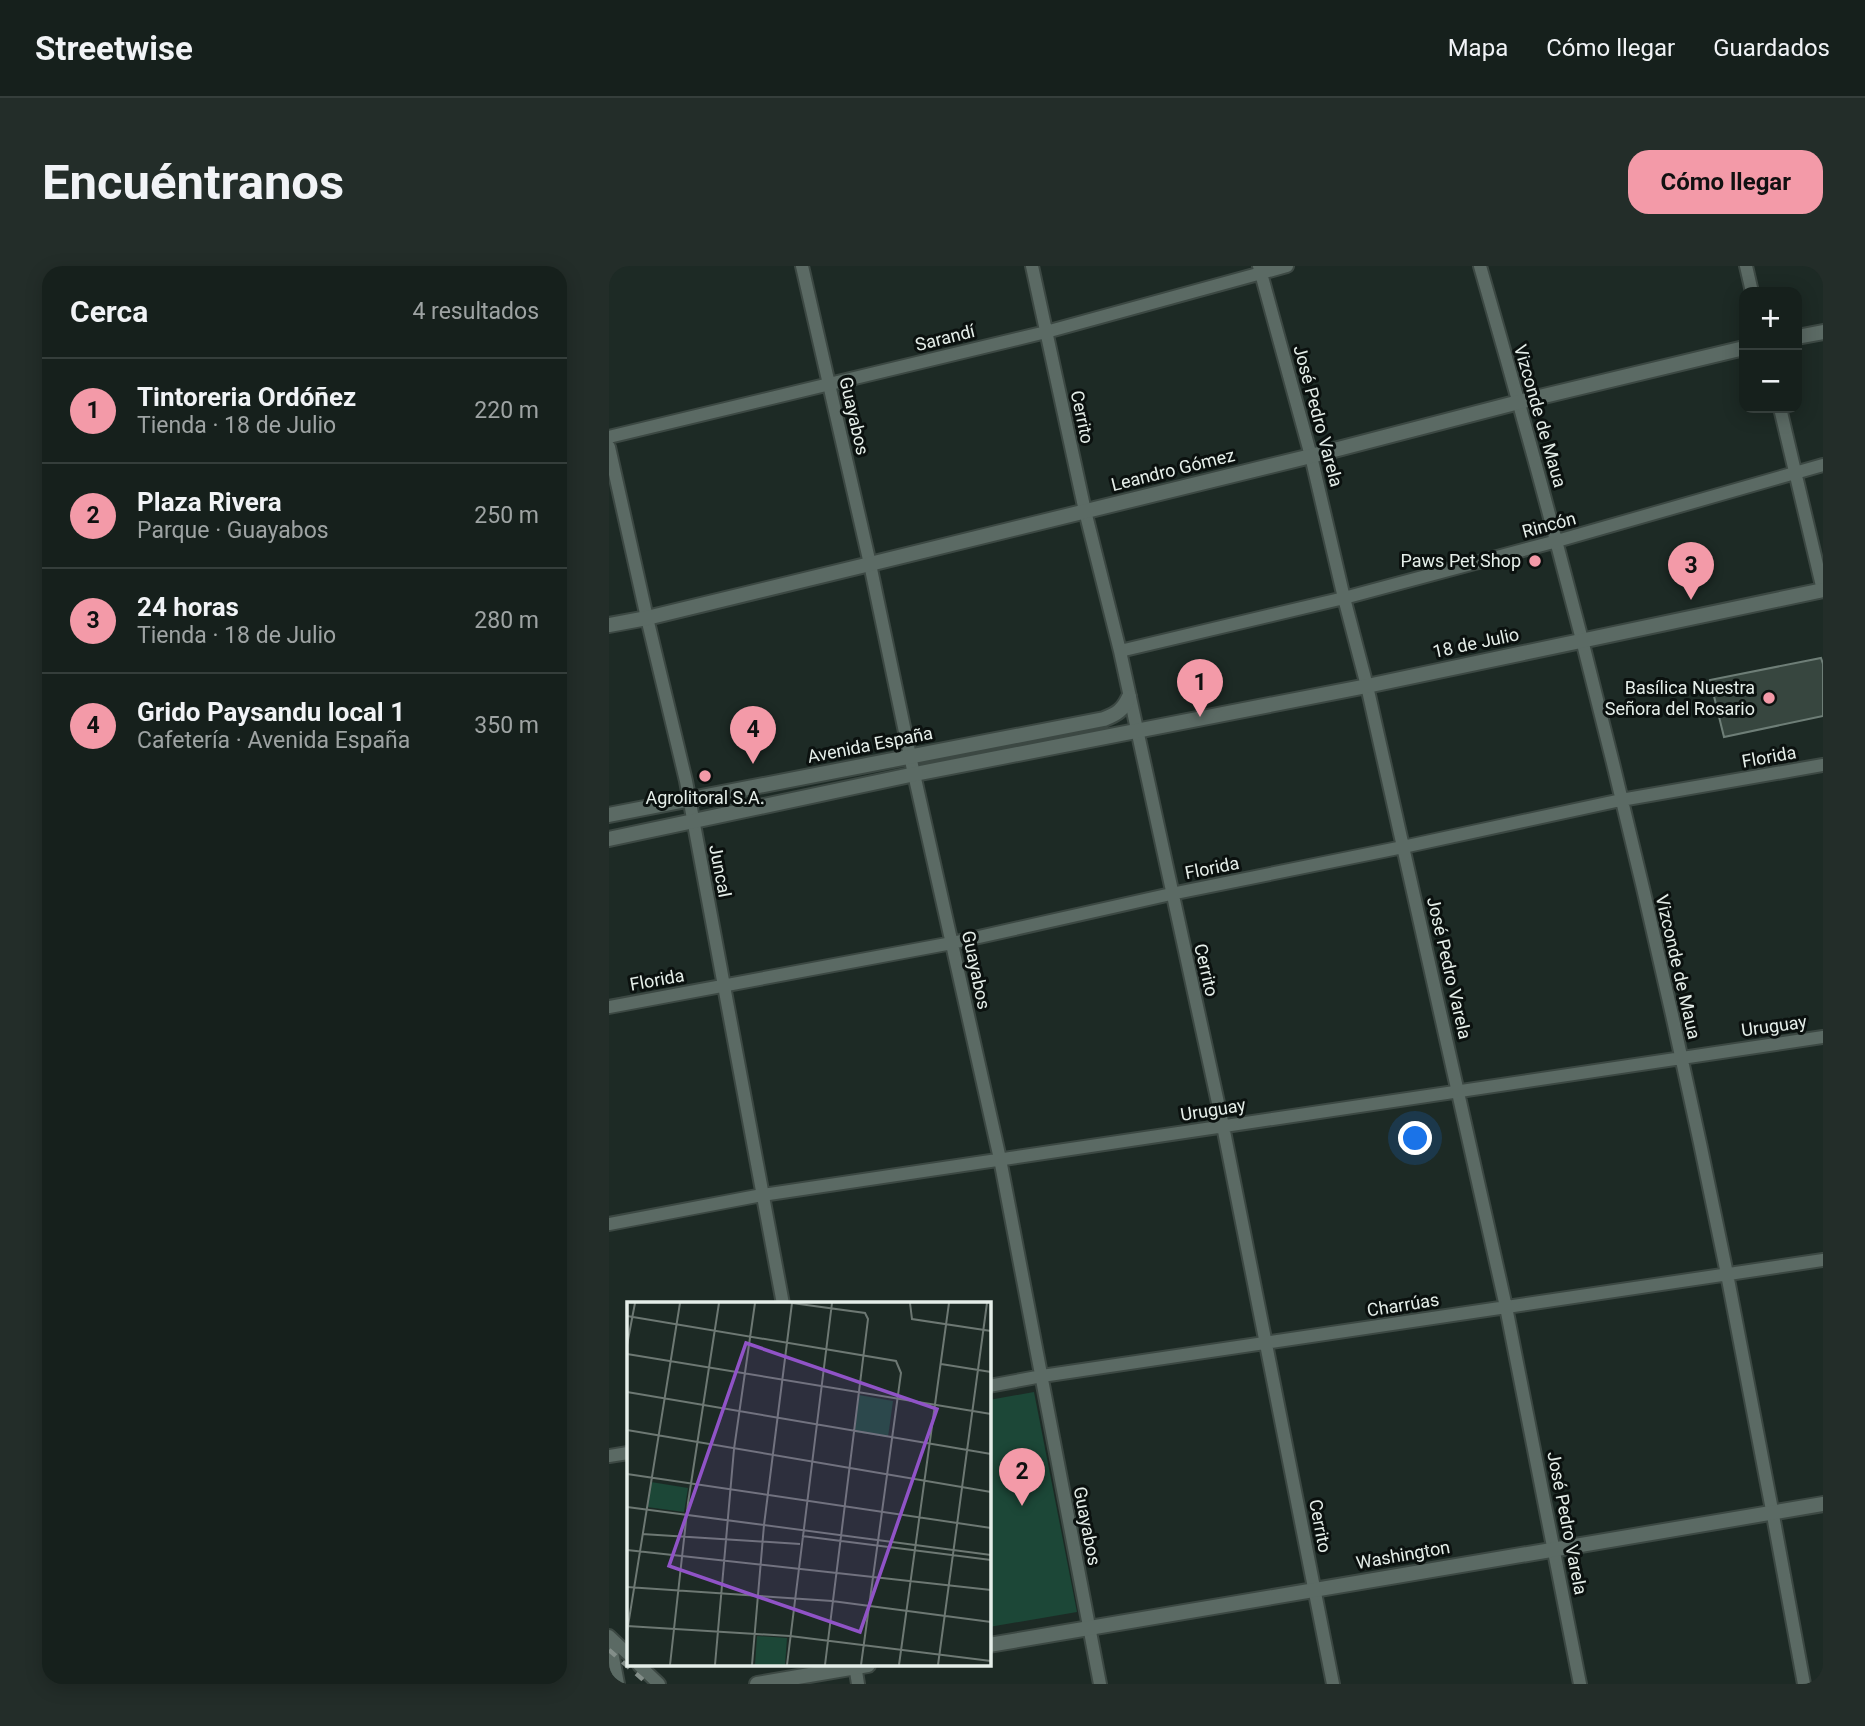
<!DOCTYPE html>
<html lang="es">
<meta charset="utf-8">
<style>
body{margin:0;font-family:Roboto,sans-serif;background:#232d29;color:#f1f3f6}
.controls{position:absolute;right:21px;top:21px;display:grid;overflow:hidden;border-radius:14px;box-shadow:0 4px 18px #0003}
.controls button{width:63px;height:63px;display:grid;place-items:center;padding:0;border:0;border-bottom:2px solid #353e3b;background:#16201c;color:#f1f3f6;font:35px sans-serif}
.you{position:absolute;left:807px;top:873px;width:24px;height:24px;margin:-18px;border:5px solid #fff;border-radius:50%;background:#1a73e8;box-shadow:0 0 0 10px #1a73e833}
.badge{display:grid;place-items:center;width:46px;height:46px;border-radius:50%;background:#f39aa8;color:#111;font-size:23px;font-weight:700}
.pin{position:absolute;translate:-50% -58px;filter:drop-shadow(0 2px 4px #0008)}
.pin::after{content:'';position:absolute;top:37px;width:24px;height:21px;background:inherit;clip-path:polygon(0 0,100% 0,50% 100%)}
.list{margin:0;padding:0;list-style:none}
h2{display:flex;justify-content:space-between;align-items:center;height:91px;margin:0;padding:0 28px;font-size:30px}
h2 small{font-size:23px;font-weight:400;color:#9ea3a3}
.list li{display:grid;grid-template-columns:46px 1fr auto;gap:21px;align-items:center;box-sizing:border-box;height:105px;padding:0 28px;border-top:2px solid #353e3b}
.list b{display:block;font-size:26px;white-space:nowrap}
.list p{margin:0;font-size:23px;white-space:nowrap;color:#9ea3a3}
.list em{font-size:23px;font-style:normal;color:#9ea3a3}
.map{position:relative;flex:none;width:1214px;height:1418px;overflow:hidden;border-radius:21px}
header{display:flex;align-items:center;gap:42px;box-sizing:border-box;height:98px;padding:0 35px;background:#16201c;border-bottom:2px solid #353e3b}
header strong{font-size:33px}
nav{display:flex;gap:38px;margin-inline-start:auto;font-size:24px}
.intro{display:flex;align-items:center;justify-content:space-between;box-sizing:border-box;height:168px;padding:0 42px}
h1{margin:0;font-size:49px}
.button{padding:18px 32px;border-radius:21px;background:#f39aa8;color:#111;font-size:24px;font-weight:700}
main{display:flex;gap:42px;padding:0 42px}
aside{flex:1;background:#16201c;border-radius:21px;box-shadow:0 4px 18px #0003}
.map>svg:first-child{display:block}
</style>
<header>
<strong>Streetwise</strong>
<nav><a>Mapa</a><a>Cómo llegar</a><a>Guardados</a></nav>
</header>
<div class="intro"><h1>Encuéntranos</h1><a class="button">Cómo llegar</a></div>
<main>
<aside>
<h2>Cerca<small>4 resultados</small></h2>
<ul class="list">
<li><span class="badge">1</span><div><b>Tintoreria Ordóñez</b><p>Tienda · 18 de Julio</p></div><em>220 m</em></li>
<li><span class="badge">2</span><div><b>Plaza Rivera</b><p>Parque · Guayabos</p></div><em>250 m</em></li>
<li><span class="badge">3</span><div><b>24 horas</b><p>Tienda · 18 de Julio</p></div><em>280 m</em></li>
<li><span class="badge">4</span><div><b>Grido Paysandu local 1</b><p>Cafetería · Avenida España</p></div><em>350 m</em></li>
</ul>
</aside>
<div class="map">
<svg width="1214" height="1418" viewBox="0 0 1214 1418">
<rect width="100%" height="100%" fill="#1d2a25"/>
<path fill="#1c4737" d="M425 1126 468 1346 380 1361V1134Z"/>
<path fill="#37463f" stroke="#6e7e77" stroke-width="2" d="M1212 392 1214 398V450L1115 471 1101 414Z"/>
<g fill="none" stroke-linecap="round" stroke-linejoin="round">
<defs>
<path id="minor" d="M193 0 261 298 301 490 391 893 491 1418
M423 0 476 245 511 385 614 860 724 1418
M650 0 702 190 735 332 758 420 897 1041 971 1418
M871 0C967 332 1050 669 1118 1008 1145 1145 1170 1281 1195 1418
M1137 0 1143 26
M1171 142 1214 324
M0 171 437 66 678 0
M0 181 38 352 77 515 174 1038
M511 385 735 332 948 275 1214 199
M0 741 343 677 562 628 794 581 1012 534 1214 499
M0 958 153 929 1214 771
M380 1120 433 1110 1214 994
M0 1190 19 1187
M0 1370 19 1388
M0 1371 9 1418
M30 1399 50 1418
M246 1399 249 1418"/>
<path id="tertiary" d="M1188 71 1214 66
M0 359 38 352 261 298 702 190 910 136 1135 82
M0 549 495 453C508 448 514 444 520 431
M0 573 306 508 758 420 1214 324
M380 1379 1214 1238
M148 1418 259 1399"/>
</defs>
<use href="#minor" stroke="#3c4843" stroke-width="16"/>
<use href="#tertiary" stroke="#3c4843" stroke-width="18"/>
<use href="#minor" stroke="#5b6a64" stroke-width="12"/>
<use href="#tertiary" stroke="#5b6a64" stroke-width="14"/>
<path stroke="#838e89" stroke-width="4.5" stroke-dasharray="9 9" stroke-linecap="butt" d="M0 1384 39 1418"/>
</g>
<g fill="#f39aa8" stroke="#0b110f" stroke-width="2.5">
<circle cx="926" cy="295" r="7"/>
<circle cx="1160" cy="432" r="7"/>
<circle cx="96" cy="510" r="7"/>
</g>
<g text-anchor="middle" stroke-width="6" stroke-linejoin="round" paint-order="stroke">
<g font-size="18" fill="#e5eee9" stroke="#0b110f">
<text transform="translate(336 72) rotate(-14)" y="6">Sarandí</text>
<text transform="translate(245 150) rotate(77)" y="6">Guayabos</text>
<text transform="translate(709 150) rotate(75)" y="6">José Pedro Varela</text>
<text transform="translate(931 150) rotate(74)" y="6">Vizconde de Maua</text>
<text transform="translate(473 151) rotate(78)" y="6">Cerrito</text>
<text transform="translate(564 204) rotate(-14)" y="6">Leandro Gómez</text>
<text transform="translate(940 259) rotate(-15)" y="6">Rincón</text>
<text transform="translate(867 377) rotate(-12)" y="6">18 de Julio</text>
<text transform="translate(261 479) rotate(-11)" y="6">Avenida España</text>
<text transform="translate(1160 491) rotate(-10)" y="6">Florida</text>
<text transform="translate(603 602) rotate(-11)" y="6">Florida</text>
<text transform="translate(111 605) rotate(79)" y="6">Juncal</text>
<text transform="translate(1069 701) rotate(77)" y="6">Vizconde de Maua</text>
<text transform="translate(840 702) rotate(77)" y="6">José Pedro Varela</text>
<text transform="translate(367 704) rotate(78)" y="6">Guayabos</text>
<text transform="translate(597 704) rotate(77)" y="6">Cerrito</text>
<text transform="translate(48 714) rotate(-10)" y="6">Florida</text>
<text transform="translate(1165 760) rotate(-8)" y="6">Uruguay</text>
<text transform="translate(604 844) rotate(-9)" y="6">Uruguay</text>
<text transform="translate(794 1039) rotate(-9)" y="6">Charrúas</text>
<text transform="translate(958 1257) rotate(79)" y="6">José Pedro Varela</text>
<text transform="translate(478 1260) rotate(79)" y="6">Guayabos</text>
<text transform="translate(711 1260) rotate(79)" y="6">Cerrito</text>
<text transform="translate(794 1289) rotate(-10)" y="6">Washington</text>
</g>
<g font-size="18" fill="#e5eee9" stroke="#0b110f" text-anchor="end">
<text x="912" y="301">Paws Pet Shop</text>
<text x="1146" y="428">Basílica Nuestra<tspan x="1146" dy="21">Señora del Rosario</tspan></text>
<text x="96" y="538" text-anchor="middle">Agrolitoral S.A.</text>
</g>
</g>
<g transform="translate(18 1036)">
<rect width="364" height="364" fill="#1d2a25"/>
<path d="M232 93 266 99 261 135 227 130ZM24 180 61 186 57 210 20 205ZM130 334 160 336 158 363H128Z" fill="#1c4737"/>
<path fill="none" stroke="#6d7873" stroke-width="2" d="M165 1 238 11 241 17 198 363M283 1 285 17 364 29M0 14 269 59 274 71 234 363M0 43 8 1M0 52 364 112M314 62 364 70M0 90 364 152M0 128 364 190M0 172 364 226M0 205 364 253M15 232 173 242M175 234 364 258M0 248 364 288M0 285 205 299 364 320M0 324 163 334 364 359M0 330 53 1M43 363 61 201 92 1M88 363 107 147 128 1M125 363 137 223 165 1M160 363 205 1M272 363 322 1M311 363 360 1"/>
<path fill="#9053c7" fill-opacity="0.15" stroke="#9053c7" stroke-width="3.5" d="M119 41 310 107 233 330 42 264Z"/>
<rect width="364" height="364" fill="none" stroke="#e5eee9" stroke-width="3.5"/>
</g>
</svg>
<div class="controls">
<button>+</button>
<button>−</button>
</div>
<div class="you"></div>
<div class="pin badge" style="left:591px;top:451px">1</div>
<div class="pin badge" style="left:413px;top:1240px">2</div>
<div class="pin badge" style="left:1082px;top:334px">3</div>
<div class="pin badge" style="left:144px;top:498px">4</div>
</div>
</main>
